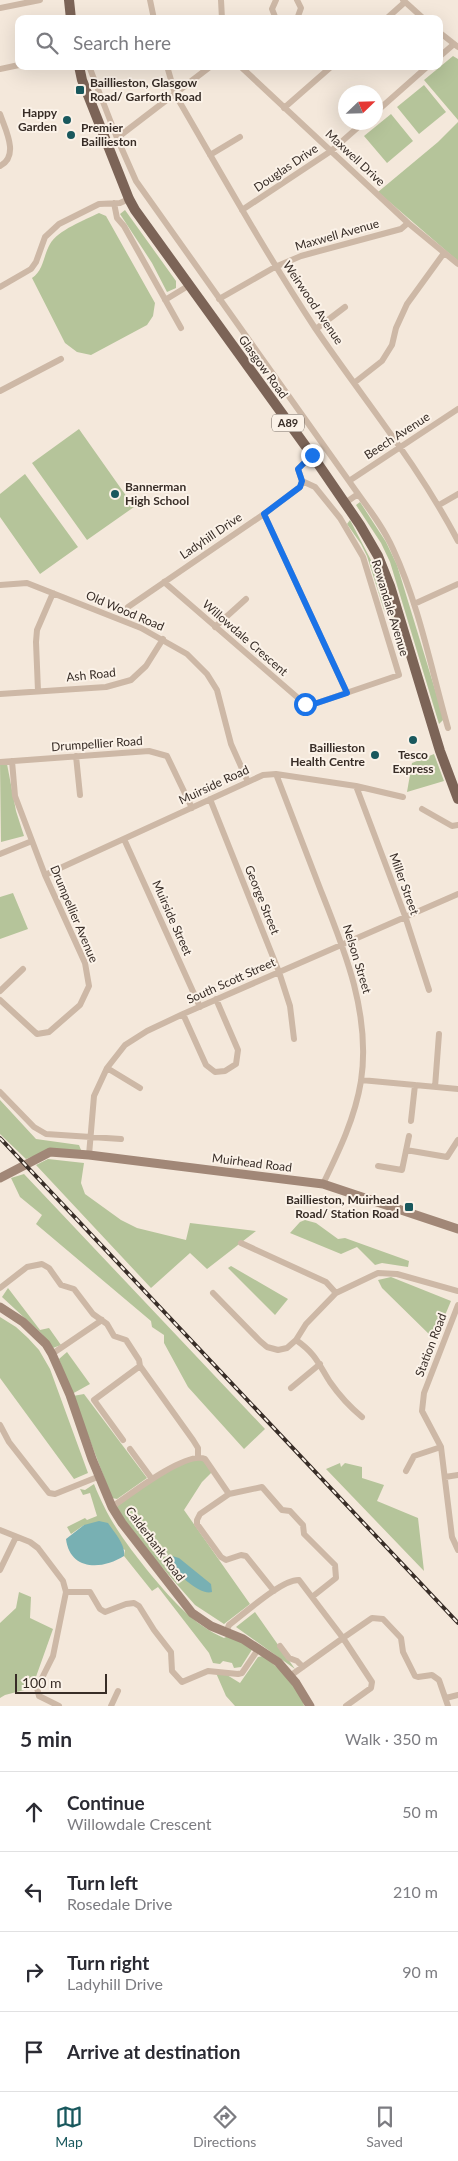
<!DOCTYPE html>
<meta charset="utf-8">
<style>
body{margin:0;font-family:Lato,sans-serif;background:#f2f2f3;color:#2b2b33}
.compass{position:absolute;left:338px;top:85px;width:45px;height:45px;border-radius:50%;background:#fff;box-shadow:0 5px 20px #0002;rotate:67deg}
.scale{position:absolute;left:15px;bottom:12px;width:92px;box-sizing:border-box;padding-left:5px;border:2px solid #382d27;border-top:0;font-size:14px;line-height:18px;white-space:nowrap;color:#382d27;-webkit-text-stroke:4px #fbf2e8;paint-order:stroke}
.stop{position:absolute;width:15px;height:15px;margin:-11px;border:4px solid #1a73e8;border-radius:50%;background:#fff}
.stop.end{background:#1a73e8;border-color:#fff;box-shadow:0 1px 5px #0008}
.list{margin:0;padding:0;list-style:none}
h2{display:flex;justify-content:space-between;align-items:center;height:65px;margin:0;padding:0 20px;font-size:21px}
h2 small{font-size:16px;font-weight:400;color:#7c7c81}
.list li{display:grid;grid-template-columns:32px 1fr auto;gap:15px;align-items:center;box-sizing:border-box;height:80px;padding:0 20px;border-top:1px solid #e1e1e2}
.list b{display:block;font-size:19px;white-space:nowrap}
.list p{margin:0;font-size:16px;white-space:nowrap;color:#7c7c81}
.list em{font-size:16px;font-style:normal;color:#7c7c81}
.icon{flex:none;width:28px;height:28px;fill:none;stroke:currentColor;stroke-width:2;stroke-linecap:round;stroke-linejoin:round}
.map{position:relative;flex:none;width:458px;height:1706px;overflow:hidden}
.search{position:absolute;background:#fff;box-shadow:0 5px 20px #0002;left:15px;right:15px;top:15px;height:55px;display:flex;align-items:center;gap:12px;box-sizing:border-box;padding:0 18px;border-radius:10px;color:#7c7c81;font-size:19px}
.sheet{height:385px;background:#fff}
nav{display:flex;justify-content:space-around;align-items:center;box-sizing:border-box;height:70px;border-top:1px solid #e1e1e2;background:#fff;font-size:14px;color:#7c7c81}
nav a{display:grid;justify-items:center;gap:2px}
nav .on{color:#19585d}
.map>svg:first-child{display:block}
</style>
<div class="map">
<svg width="458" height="1706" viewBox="0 0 458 1706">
<rect width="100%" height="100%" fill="#f4e8db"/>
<path fill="#b5c49a" d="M453 56 458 59V120L424 80Z
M424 85 446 112 419 134 397 107Z
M391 114 413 141 387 163 364 136Z
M458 122V261L378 192 438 142Z
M125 210 176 281V288L167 292 152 263 120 214Z
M99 213 106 216 155 303 153 316 147 325 91 355 77 352 65 343 32 278C44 270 43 256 50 244 58 230 85 220 99 213Z
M79 429 134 507 87 540 32 463Z
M25 474 78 547 40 574 0 517V494Z
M360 502 386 542 397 565 444 719 439 724 390 562 381 543 356 505Z
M350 520 384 585 396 625 384 610 367 556 361 544 347 524Z
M434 754 444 781 407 792 412 763Z
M0 763 7 764 16 811 24 836 1 842Z
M13 893 28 929 0 939V897Z
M0 1100 36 1139 79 1145 81 1150 78 1152 52 1149 26 1159 0 1134Z
M48 1159 84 1163 81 1183 85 1194 121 1220 137 1228 186 1240 190 1223 256 1231 207 1269 190 1253 151 1288 36 1165Z
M24 1174 265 1429 244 1449 188 1387 164 1343V1335L152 1327 151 1321 36 1224 42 1215 20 1197 11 1178Z
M305 1220 316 1223 338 1239 345 1238 409 1261 408 1267 382 1263 375 1265 357 1247 341 1254 290 1233 300 1222Z
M231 1266 288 1299 275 1315 228 1268Z
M391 1277 451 1301 438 1332V1338L435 1340 382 1288 378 1280Z
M8 1288 40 1330 49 1328 61 1345 53 1348 42 1334 2 1297Z
M0 1317 16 1327 28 1338 39 1350 50 1369 88 1473 74 1479 0 1378Z
M67 1352 90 1384 72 1394 59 1359Z
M84 1394 147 1478 117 1499 112 1498 73 1396Z
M201 1458 212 1472 202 1482 184 1510 250 1604 224 1624 195 1605 137 1539 116 1507C138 1492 175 1460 201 1458Z
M340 1463 341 1467 345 1463 362 1467V1478L384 1485 377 1501 418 1518 424 1571 326 1469Z
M94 1484C109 1522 127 1545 152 1576 174 1602 193 1624 224 1638L228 1636 253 1648 241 1667 234 1668 232 1663 223 1661 220 1664 213 1663 209 1653 158 1587 152 1591 124 1556 125 1550 84 1525 71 1534 67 1527 85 1518 87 1520 97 1516 90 1493 83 1495 80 1489 85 1490Z
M19 1592 31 1597 30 1618 53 1629 32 1688 5 1695 0 1698V1623L16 1608Z
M255 1612 295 1669 236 1627Z
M263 1656C277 1666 301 1688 304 1706H235L226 1696 216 1673 227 1675 240 1683 258 1657Z"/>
<path fill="#78b0b3" d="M99 1521 108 1523C114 1532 126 1545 124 1556 102 1570 70 1571 66 1539L84 1525Z
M172 1556 179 1558 211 1584 212 1592C200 1596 175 1572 169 1562Z"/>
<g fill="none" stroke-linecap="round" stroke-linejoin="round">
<path stroke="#cdb8a6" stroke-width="6" d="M150 0 154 19
M221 0 222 19
M297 0 301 8 297 19
M403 0 424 19
M0 8 40 0
M276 19 272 9 276 0
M386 19 405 2
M439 32 458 47
M439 57 454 44
M89 66 117 138 136 181 349 481C364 503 382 524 393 549 419 605 431 668 448 728
M167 66 175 94C221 173 265 252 315 328 364 400 417 463 458 541
M240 66 408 223 458 264
M0 69 19 65
M284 108 332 66
M376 112 428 66
M0 114C5 129 20 156 0 166
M117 138 211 66
M210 155 240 137
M114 203 117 218 124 226 181 328
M242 210 331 151 364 122
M0 287 31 269 36 262 45 237 59 224 99 204 120 203 129 199
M219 299 275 267 301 256 401 229 408 223
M165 300 188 286
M316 329 345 307
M354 383 382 361 392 345 396 328 407 304 444 253
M0 391 61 359
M349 481 458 409
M345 503 358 494
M439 505 458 494
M264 514 347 693
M164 582 305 704H314L399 675 363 557 340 518 315 487 302 481
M0 585 27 583 141 628 187 654 207 674 217 690 231 744 248 782
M414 604 458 584
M128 607 264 514 300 487 302 481 298 469 312 455
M215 627 246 599
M38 691 36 642 37 630 53 593
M0 694 106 687 131 680 146 666 163 639
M76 756 80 795
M0 762 149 751 167 756 192 808
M276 774C291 813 306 852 321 891 345 951 371 1015 361 1081 355 1118 339 1151 323 1184
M356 786 405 916 429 990
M210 799 279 972 290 1006 294 1039
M422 809 452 826 458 825
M124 839 200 1007
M0 854 32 841
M45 875 263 775 276 774 356 786 403 797
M0 991 23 969
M0 1000 37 1034 49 1032 80 1005 89 986 85 963 45 875 15 796 12 761
M183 1014 206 1065 215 1072 225 1071 236 1064 238 1050 216 999
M107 1068 140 1088
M361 1080 458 1089
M435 1087 439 1034
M0 1092 34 1127 46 1134 121 1139
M411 1121 415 1085
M406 1150 447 1157 458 1140
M89 1155 94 1096 107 1068 125 1045 147 1031 183 1014 458 894
M378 1166 402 1170 409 1136
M241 1243 326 1282 336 1293
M0 1288 27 1267 42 1264 49 1268 61 1285 74 1289 93 1314 107 1324 114 1336 126 1340 139 1360 140 1366 193 1440 198 1448V1457
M213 1293 260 1341 267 1347 278 1350 287 1348 296 1340 306 1324 336 1293 378 1273 397 1274 458 1291
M458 1305 424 1393 422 1411 441 1447 452 1537 458 1550
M296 1340C316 1354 318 1363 330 1382 339 1395 350 1407 362 1417
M52 1354 102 1320
M291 1388 320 1364
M0 1425 9 1442 49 1493 55 1494 100 1476
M123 1440 94 1400 140 1366
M130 1449 152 1479
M406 1471 414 1456 441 1447
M445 1477 458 1475
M229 1494 200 1514 197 1520V1524L221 1557 226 1560 241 1555 246 1556 274 1591
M112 1507C129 1495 187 1450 205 1459L229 1494 262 1487 282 1510 290 1511 303 1525 304 1534 335 1565 336 1578 312 1597
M0 1530 30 1542 38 1548 63 1581 66 1592 53 1656 37 1688 39 1696 59 1706
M0 1570 16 1537
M66 1592H90L100 1609 105 1612 126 1604 134 1603 139 1606 154 1630 171 1652 172 1671 182 1682 208 1671 238 1674 242 1673 259 1648
M226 1632 229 1625C244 1614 282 1579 299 1580L343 1638 290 1676
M280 1646 289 1658 297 1661 303 1667
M446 1698 458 1695
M111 1706 118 1691
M346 1706 371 1688 372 1682 343 1638 372 1618 383 1619 401 1638 403 1652 415 1676 418 1677 432 1675 439 1680 448 1706"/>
<path stroke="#a18777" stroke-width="9" d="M0 1178 50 1152 89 1155 323 1184 458 1229
M0 1307 23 1322 46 1344 52 1354 70 1395 92 1459 112 1507 122 1523 192 1613 211 1626 243 1639 278 1662 296 1683 310 1706"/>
<path stroke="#7c6457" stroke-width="10" d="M69 0 71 19
M79 66 82 80 129 199 135 210 312 455 360 525 378 556 390 586 440 751 458 799"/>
<defs>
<path id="rail" d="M0 1138 458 1623"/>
</defs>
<use href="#rail" stroke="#382d27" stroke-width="4"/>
<use href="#rail" stroke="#fbf2e8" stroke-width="2" stroke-dasharray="5.5" stroke-linecap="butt"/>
</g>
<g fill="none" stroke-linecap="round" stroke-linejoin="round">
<path stroke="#1a73e8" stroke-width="6" d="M305 704H314L347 693 264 514 300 487 302 481 298 469 312 455"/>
</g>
<g fill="#19585d" stroke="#fbf2e8" stroke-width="2">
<rect x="75" y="85" width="10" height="10" rx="2.5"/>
<circle cx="67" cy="120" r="5"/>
<circle cx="71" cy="135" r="5"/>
<circle cx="115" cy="494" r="5"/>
<circle cx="413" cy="740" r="5"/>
<circle cx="375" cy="755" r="5"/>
<rect x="404" y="1202" width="10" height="10" rx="2.5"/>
</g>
<g text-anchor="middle" stroke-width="4" stroke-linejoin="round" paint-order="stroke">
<rect fill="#fbf2e8" stroke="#726861" stroke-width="1" x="272" y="414.5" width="32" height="17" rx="4"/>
<g font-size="11" font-weight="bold" fill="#382d27">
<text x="288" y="427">A89</text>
</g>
<g font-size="12" font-weight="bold" fill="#382d27" stroke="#fbf2e8" text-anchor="start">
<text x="90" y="87">Baillieston, Glasgow<tspan x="90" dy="14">Road/ Garforth Road</tspan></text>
<text x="57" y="117" text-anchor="end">Happy<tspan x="57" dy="14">Garden</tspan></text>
<text x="81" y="132">Premier<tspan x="81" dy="14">Baillieston</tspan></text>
<text x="125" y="491">Bannerman<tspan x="125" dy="14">High School</tspan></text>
<text x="365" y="752" text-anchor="end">Baillieston<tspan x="365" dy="14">Health Centre</tspan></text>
<text x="413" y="759" text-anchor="middle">Tesco<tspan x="413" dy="14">Express</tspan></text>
<text x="399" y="1204" text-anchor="end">Baillieston, Muirhead<tspan x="399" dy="14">Road/ Station Road</tspan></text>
</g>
<g font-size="12" fill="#382d27" stroke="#fbf2e8">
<text transform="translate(355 158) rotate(43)" y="4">Maxwell Drive</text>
<text transform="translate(286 168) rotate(-34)" y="4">Douglas Drive</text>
<text transform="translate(337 235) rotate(-16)" y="4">Maxwell Avenue</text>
<text transform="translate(313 303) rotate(56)" y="4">Weirwood Avenue</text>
<text transform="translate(263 367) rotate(54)" y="4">Glasgow Road</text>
<text transform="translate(397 436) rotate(-33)" y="4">Beech Avenue</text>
<text transform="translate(211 536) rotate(-34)" y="4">Ladyhill Drive</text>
<text transform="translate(390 608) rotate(73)" y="4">Rowandale Avenue</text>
<text transform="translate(125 611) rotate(23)" y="4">Old Wood Road</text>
<text transform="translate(245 638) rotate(41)" y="4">Willowdale Crescent</text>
<text transform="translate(91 675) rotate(-6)" y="4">Ash Road</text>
<text transform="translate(97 744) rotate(-4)" y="4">Drumpellier Road</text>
<text transform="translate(214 785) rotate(-25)" y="4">Muirside Road</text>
<text transform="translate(404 884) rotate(70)" y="4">Miller Street</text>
<text transform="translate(262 900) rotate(68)" y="4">George Street</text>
<text transform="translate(74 914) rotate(67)" y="4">Drumpellier Avenue</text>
<text transform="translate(172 918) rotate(66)" y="4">Muirside Street</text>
<text transform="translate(357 959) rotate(73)" y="4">Nelson Street</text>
<text transform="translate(231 981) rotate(-24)" y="4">South Scott Street</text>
<text transform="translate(252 1163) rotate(7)" y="4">Muirhead Road</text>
<text transform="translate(431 1345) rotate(-69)" y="4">Station Road</text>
<text transform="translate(155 1544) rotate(53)" y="4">Calderbank Road</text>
</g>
</g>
</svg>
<svg class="compass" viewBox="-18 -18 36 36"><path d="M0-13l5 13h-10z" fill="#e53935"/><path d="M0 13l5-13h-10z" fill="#7c7c81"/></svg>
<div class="scale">100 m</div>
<div class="stop" style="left:305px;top:704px"></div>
<div class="stop end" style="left:312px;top:455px"></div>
<div class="search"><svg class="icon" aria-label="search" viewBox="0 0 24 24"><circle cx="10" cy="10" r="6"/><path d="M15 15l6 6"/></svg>Search here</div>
</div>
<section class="sheet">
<h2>5 min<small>Walk · 350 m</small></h2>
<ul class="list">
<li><svg class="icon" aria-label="ahead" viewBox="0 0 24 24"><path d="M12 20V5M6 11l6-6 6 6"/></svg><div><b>Continue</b><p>Willowdale Crescent</p></div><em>50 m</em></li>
<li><svg class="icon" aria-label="left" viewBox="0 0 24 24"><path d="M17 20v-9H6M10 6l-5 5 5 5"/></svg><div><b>Turn left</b><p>Rosedale Drive</p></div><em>210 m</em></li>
<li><svg class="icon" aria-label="right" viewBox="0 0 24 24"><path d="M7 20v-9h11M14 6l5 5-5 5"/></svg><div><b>Turn right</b><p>Ladyhill Drive</p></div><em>90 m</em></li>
<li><svg class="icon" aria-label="arrive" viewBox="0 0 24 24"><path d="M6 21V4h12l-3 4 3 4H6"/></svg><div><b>Arrive at destination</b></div></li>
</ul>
</section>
<nav>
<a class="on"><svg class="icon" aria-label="map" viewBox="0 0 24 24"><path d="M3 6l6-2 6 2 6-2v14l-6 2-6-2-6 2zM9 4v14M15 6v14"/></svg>Map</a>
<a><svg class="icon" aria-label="directions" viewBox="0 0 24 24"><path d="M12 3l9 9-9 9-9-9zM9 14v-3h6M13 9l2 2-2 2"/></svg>Directions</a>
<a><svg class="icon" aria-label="saved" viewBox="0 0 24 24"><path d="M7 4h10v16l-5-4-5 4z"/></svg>Saved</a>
</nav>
